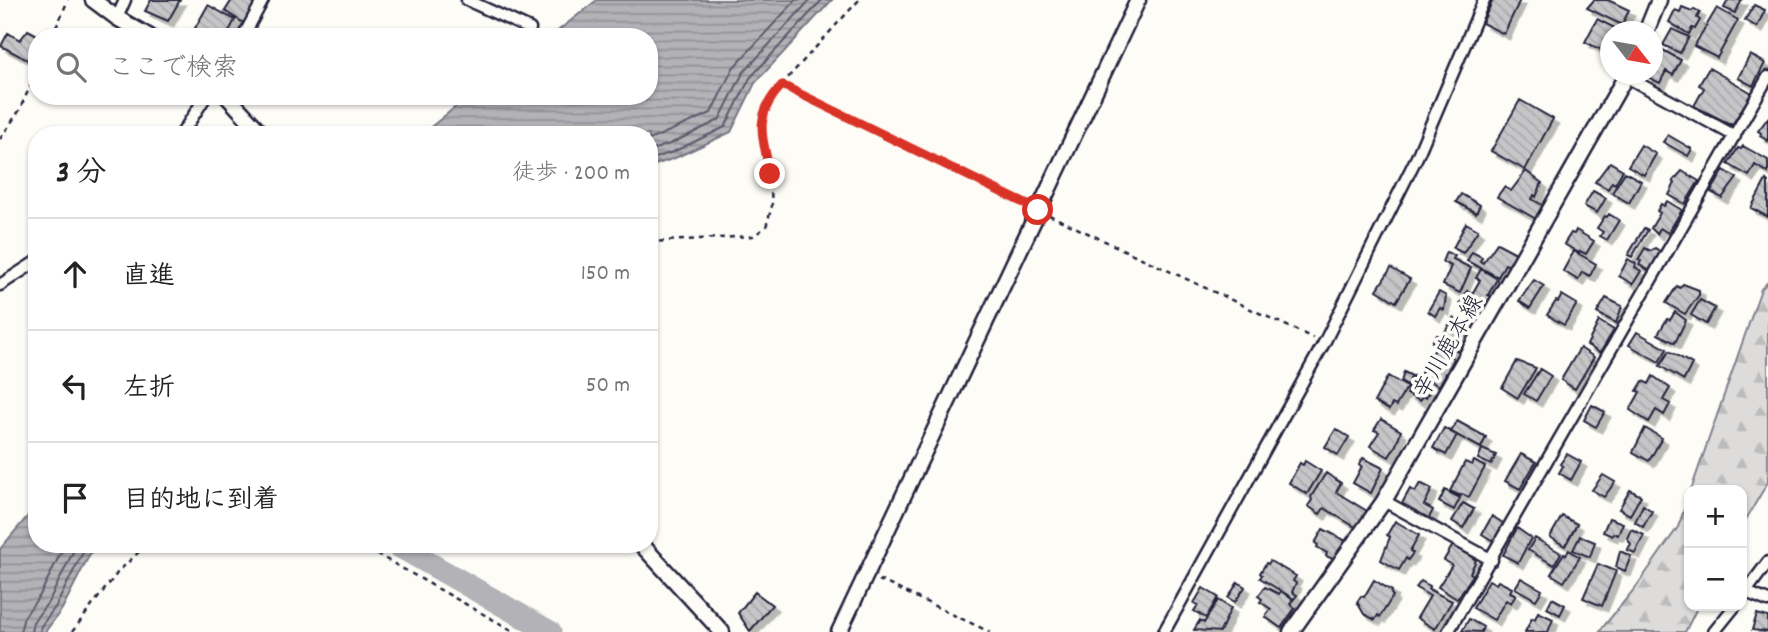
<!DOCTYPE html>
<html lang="ja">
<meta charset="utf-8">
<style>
body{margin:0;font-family:Dekko,"Klee One",sans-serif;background:#f6f6f6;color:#222}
.controls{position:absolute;right:21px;bottom:21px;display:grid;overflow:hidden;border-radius:14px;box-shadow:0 2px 5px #0004}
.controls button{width:63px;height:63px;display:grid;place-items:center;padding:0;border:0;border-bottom:2px solid #e0e0e0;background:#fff;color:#222;font:35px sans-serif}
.compass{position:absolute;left:1600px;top:21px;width:63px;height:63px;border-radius:50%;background:#fff;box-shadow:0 2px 5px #0004;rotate:121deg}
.stop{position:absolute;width:21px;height:21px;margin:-16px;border:5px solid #d93025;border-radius:50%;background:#fff}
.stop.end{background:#d93025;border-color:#fff;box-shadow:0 2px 7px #0008}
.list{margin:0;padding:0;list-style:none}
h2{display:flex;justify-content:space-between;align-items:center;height:91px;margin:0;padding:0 28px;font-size:30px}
h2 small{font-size:23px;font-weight:400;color:#767676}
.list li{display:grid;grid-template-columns:46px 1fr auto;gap:21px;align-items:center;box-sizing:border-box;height:112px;padding:0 28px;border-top:2px solid #e0e0e0}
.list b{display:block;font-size:26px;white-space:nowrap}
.list em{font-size:23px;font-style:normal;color:#767676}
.icon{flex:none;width:38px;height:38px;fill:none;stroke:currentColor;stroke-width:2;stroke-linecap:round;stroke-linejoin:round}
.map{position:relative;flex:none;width:1768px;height:632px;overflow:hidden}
.search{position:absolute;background:#fff;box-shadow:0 2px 5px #0004;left:28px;top:28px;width:630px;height:77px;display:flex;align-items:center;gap:18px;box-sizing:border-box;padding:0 24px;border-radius:28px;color:#767676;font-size:26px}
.panel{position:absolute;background:#fff;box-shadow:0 2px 5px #0004;left:28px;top:126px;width:630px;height:427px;border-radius:28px}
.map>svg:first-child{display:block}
</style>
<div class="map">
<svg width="1768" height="632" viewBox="0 0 1768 632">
<defs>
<pattern id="forest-firs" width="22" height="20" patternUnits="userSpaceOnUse" patternTransform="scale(1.75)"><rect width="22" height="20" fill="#dddcdb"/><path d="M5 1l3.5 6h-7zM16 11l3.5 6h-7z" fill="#bdbcbd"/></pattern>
<pattern id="water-rules" width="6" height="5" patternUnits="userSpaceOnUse" patternTransform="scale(1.75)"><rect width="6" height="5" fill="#b2b2b7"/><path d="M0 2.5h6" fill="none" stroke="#909096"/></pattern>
<pattern id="building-back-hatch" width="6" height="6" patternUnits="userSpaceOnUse" patternTransform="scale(1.75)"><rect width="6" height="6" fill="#c6c6c8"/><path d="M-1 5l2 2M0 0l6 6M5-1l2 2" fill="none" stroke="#aaaaad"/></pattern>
<filter id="shadow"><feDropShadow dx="5.5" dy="5.5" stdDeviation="0" flood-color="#0004"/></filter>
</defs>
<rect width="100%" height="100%" fill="#fdfcf7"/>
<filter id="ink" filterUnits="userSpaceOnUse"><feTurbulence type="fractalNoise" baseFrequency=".0143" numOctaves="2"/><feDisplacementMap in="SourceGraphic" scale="14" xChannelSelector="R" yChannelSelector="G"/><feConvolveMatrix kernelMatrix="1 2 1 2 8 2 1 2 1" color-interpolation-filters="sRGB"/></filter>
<g filter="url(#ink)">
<path fill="url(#forest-firs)" stroke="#807f8b" stroke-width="2" d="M1768 282V482L1742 526V490H1691L1761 289Z
M1689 496V606H1698L1685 632H1599L1636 587 1678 527Z"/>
<path fill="url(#water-rules)" stroke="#787885" stroke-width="2" d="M597 0H832L755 83 731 132 675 158 649 167V135H421L469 96H649V37H550Z
M37 505V544H95L62 609 45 632H0V549Z"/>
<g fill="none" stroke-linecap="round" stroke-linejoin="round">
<path stroke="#5c5c6d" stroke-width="2" d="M649 140 711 113 733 68 796 0
M649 151 670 144 719 120 743 73 810 0
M649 160 673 152 725 127 750 78 822 0
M20 632 24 617 40 595 65 544
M31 632 33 622 49 601 77 544
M40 632 41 626 56 606 87 544"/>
<path stroke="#b2b2b7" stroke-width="23" d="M395 544 550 632"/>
</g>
<path fill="url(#building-back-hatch)" stroke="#22223b" stroke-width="2" filter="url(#shadow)" d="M151 0H180L168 21 145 11Z
M232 0H260L245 24 225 11Z
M1493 0H1520L1504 34 1482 23Z
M1594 0H1608L1629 10 1622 25 1587 8Z
M1728 0H1742L1735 13 1724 8Z
M208 5 235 20 226 37H190Z
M1754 5 1765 10 1757 27 1745 20Z
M1682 7 1692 11 1694 9 1700 12 1697 18 1700 20 1695 29 1692 28 1689 34 1669 22 1675 10 1680 12Z
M1717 8 1738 20 1717 58 1694 46Z
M1597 19 1623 32H1610V54L1585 42Z
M1672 29 1689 37 1680 53 1663 45Z
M28 30 41 37H37V55L33 63 1 46 8 33 20 40Z
M1661 49 1681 60 1673 75 1666 71 1660 83 1647 77 1648 74H1652V61Z
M1750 55 1765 63 1753 86 1738 78Z
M1709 68 1752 93 1732 125 1694 106 1704 88 1699 85Z
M1520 100 1553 119 1525 170 1491 151Z
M1768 118V141L1760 136 1761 133 1758 131Z
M1668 135 1692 149 1688 156 1663 142Z
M1641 145 1656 154 1644 175 1628 166Z
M1743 146 1768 160V173L1755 165 1749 176 1728 164 1738 148 1741 149Z
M1610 162 1623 170 1615 184 1612 182 1608 189 1595 182Z
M1724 170 1737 178 1722 198 1711 192Z
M1526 171 1542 183 1536 197 1534 195 1532 199 1544 206 1536 219 1497 197 1504 187 1511 191Z
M1682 171 1699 181 1685 204 1669 195 1675 183 1673 181Z
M1625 172 1641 181 1629 203 1612 193Z
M1766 180 1768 182V217L1751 208Z
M1593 191 1606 198 1597 213 1584 206Z
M1461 194 1480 205 1476 213 1456 202Z
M1667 201 1682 210 1668 233 1660 228 1657 234 1651 228 1660 213 1657 211 1661 204 1664 206Z
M1609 214 1619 220 1607 240 1600 236 1603 232 1597 228 1605 216 1607 217Z
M1466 223 1478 230 1463 253 1453 248Z
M1644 228 1648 230 1632 257 1628 255Z
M1576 230 1594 241 1586 254 1580 251 1579 253 1564 244 1571 233 1574 234Z
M1497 243 1516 253 1510 266 1505 264 1498 277 1467 261 1472 252 1482 257 1480 261 1483 263Z
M1645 248 1651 251 1655 248 1661 252 1650 271 1639 265 1641 261 1638 260Z
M1574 251 1596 264 1590 276 1582 272 1578 280 1563 271Z
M1446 252 1455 256 1453 259 1471 268 1460 293 1443 285 1451 266 1442 262Z
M1628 259 1636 264 1635 267 1641 271 1633 284 1619 276Z
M1391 268 1410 279 1396 302 1377 290Z
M1481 269 1497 279 1488 295 1492 296 1481 315 1460 303 1467 291 1472 294 1480 280 1476 278Z
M1534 280 1544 286 1530 308 1519 301Z
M1683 284 1699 290V295L1685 314 1666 303 1677 286 1680 288Z
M1439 292 1446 296 1444 310 1440 308 1435 316 1428 311Z
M1562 295 1577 304 1564 325 1547 315 1556 301 1558 302Z
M1606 298 1622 306 1616 323 1597 313Z
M1700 300 1715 308 1706 324 1691 315Z
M1675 312 1686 320 1675 343 1658 334 1667 319 1670 320Z
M1453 318 1466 326 1463 330 1466 332 1461 341 1464 343 1459 352 1452 347 1449 352 1432 342 1437 335 1442 337Z
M1599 321 1614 330 1600 353 1587 345Z
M1637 332 1667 349 1659 362 1629 345Z
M1580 348 1594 357 1575 389 1561 380Z
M1435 349 1444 354 1446 352 1454 359 1439 386 1420 375Z
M1669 351 1692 364 1684 380 1660 366Z
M1517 361 1536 368 1518 398 1502 388Z
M1540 369 1551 376 1536 401 1524 394Z
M1404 372 1412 376 1410 379 1412 380 1414 376 1424 382 1422 386 1430 390 1426 398 1422 396 1420 401 1407 394 1409 386 1401 382Z
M1388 376 1407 387 1396 406 1392 404 1389 410 1374 402Z
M1653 376 1670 388 1663 400 1670 404 1664 415 1656 410 1649 422 1630 410 1640 392 1637 391 1643 381 1649 384Z
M1592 405 1605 412 1596 427 1584 420Z
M1381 419 1401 431 1396 445 1389 457 1370 446 1379 432 1374 430Z
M1457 421 1486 437 1481 448 1451 432Z
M1444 428 1457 435 1446 455 1433 448Z
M1645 428 1662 438 1649 461 1633 452Z
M1336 429 1349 437 1338 455 1325 447Z
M1482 449 1496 455 1491 465 1478 459Z
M1521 454 1536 462 1520 489 1505 481Z
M1567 454 1581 462 1571 480 1559 473 1563 466 1560 464Z
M1363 458 1383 468 1371 493 1353 483 1362 466 1359 465Z
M1305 461 1321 471 1307 494 1289 483 1300 463 1303 465Z
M1474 461 1485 467 1469 497 1462 494 1461 496 1450 491 1465 462 1472 465Z
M1326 473 1341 483 1336 492 1367 511 1357 528 1324 508 1320 514 1308 506 1312 500 1311 497Z
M1603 475 1615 482 1604 497 1592 490Z
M1420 483 1432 489 1424 505 1433 510 1428 520 1400 507 1410 489 1415 492Z
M1445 490 1460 498 1454 510 1439 502Z
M1630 490 1641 496 1630 515 1619 509Z
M1463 503 1474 509 1463 528 1452 521Z
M1643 505 1652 511 1643 527 1635 522Z
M1492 516 1503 523 1501 527 1503 528 1495 542 1482 534Z
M1562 516 1577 524 1565 546 1550 537Z
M1609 518 1623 523 1618 535 1613 533 1612 536 1603 532Z
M1395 521 1419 535 1410 551 1413 553 1408 560 1406 558 1399 570 1381 560 1390 537 1387 535Z
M1517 528 1531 538 1518 563 1503 555Z
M1323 529 1346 541 1336 558 1334 557 1333 559 1326 556 1327 553 1317 547 1318 545 1315 543Z
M1631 529 1644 535 1635 553 1627 550 1631 544 1627 538Z
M1580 536 1595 542 1590 557 1573 550Z
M1535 538 1561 553 1554 565 1528 550Z
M1453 545 1476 560 1470 573 1473 575 1457 599 1438 587 1452 565 1444 560Z
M1569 550 1580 557 1564 582 1551 574 1564 553 1566 555Z
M1620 551 1631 556 1625 571 1616 567Z
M1270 561 1296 576 1293 581 1296 583 1292 592 1297 595 1294 599 1260 578 1262 575 1260 573 1266 563 1268 564Z
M1598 564 1616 571 1602 606 1583 598Z
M1521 578 1542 590 1536 600 1515 588Z
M1374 580 1392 591 1391 594 1393 596 1380 617 1378 615 1375 620 1364 614 1357 602 1361 596 1364 597Z
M1489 580 1496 584 1498 581 1512 588 1510 592 1516 595 1511 603 1506 600 1494 620 1473 608Z
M1421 581 1430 586 1428 589 1452 601 1435 629 1417 618 1430 596 1416 588Z
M1238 582 1245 587 1235 602 1228 598Z
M1265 587 1279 594 1281 591 1293 600 1290 604 1295 608 1281 628 1265 617 1271 609 1260 602 1262 599 1258 596Z
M1203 588 1218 597 1206 618 1194 611 1198 605 1194 603Z
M755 592 772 605 750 631 738 613Z
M1552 598 1565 605 1560 615 1547 608Z
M1218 600 1231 608 1220 632 1194 630 1200 620 1204 623Z
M1538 612 1553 619 1548 632H1525L1532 618 1535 619Z
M1757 614 1768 617V632L1752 630Z
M1469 619 1483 627 1481 632 1462 631Z"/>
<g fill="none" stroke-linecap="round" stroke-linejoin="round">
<defs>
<path id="street" d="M467 0 530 29
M117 18 125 0
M243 37 263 0
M1625 76 1735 136
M181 135 206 96
M0 285 37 261
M1384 501 1492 560
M1746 592 1768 601
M1742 597 1768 562
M1164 632 1324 343 1417 157 1484 0
M1448 632 1768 77
M1714 632 1735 606"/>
<path id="secondary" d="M93 0 117 18 150 37
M1646 32 1659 0
M227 96 263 135
M641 544 722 632
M839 632 1138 0
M1291 632 1384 501 1627 74"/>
</defs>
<use href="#street" stroke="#22223b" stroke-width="15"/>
<use href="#secondary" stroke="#22223b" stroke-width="19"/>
<path stroke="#22223b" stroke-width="2.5" stroke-dasharray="5 5" stroke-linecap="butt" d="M52 37 68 0
M782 85 1027 205
M0 139 19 111 37 71
M1049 215 1313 338
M649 242 753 236 766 227 772 206 770 174 760 122 772 95 859 0
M359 544 515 632
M879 580 990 632
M72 632 118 572 147 544"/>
<use href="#street" stroke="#fdfcf7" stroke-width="10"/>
<use href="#secondary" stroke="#fdfcf7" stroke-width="14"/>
</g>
</g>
<g fill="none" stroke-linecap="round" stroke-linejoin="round" filter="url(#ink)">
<path stroke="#d93025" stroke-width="9" d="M770 174C763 136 752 117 782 85L1038 210"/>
</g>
<g text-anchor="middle" stroke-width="7" stroke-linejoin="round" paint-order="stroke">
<g font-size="23" fill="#22223b" stroke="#fdfcf7">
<text transform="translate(1447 346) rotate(-60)" y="8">辛川鹿本線</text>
</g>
</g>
</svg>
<div class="controls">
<button>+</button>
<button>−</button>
</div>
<svg class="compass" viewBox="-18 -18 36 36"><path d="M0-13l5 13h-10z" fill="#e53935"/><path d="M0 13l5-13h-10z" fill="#767676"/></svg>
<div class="stop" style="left:1038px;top:210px"></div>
<div class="stop end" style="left:770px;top:174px"></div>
<div class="search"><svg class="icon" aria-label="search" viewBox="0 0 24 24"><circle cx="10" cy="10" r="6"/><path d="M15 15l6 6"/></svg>ここで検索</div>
<section class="panel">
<h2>3 分<small>徒歩 · 200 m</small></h2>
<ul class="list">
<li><svg class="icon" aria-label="ahead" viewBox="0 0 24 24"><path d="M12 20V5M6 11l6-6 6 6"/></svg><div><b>直進</b></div><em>150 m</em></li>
<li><svg class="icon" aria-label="left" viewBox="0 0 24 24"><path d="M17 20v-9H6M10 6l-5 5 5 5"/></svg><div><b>左折</b></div><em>50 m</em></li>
<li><svg class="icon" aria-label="arrive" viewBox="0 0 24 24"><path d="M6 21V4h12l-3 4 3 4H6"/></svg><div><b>目的地に到着</b></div></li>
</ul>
</section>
</div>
